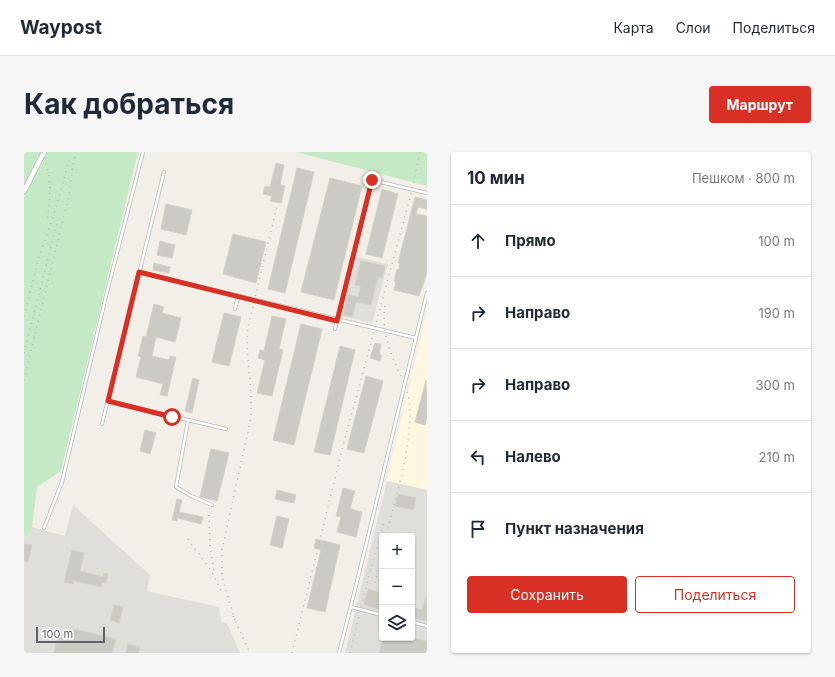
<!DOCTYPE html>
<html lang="ru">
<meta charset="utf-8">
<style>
body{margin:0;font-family:Inter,sans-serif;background:#f6f6f7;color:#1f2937}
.controls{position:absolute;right:12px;bottom:12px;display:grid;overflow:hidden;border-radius:4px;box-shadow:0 1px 3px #0004}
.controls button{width:36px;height:36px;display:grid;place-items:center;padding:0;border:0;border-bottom:1px solid #e0e1e3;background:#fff;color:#1f2937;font:20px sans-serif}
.scale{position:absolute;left:12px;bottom:10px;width:69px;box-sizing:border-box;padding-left:4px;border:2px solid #5f6368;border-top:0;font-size:11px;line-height:14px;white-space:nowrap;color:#5f6368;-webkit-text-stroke:3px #fff;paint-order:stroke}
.stop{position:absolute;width:12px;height:12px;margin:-9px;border:3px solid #d93025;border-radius:50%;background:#fff}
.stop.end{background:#d93025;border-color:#fff;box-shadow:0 1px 4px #0008}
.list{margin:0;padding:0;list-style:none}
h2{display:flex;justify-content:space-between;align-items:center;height:52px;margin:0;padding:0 16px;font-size:17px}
h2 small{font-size:13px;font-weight:400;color:#747a83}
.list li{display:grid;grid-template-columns:26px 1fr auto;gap:12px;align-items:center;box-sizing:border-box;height:72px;padding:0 16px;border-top:1px solid #e0e1e3}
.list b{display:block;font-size:15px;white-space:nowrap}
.list em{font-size:13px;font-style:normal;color:#747a83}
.actions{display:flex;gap:8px;padding:12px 16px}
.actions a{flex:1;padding:9px 0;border:1px solid #d93025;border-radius:4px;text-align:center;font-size:14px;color:#d93025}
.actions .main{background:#d93025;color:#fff}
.icon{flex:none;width:22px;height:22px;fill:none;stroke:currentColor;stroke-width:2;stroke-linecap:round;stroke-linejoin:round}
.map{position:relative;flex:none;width:403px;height:501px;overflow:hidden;border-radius:4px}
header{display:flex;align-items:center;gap:24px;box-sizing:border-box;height:56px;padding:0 20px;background:#fff;border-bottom:1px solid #e0e1e3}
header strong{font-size:19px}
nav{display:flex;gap:22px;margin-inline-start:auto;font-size:14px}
.intro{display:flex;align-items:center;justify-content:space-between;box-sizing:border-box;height:96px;padding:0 24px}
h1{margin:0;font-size:28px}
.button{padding:10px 18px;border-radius:4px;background:#d93025;color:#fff;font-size:14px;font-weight:700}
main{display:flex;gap:24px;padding:0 24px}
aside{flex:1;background:#fff;border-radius:4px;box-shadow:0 1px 3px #0004}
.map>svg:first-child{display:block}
</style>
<header>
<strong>Waypost</strong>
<nav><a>Карта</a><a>Слои</a><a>Поделиться</a></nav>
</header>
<div class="intro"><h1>Как добраться</h1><a class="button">Маршрут</a></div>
<main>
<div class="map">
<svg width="403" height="501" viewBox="0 0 403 501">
<rect width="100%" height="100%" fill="#f1efe8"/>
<path fill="#fef7e0" d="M403 159V338L363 329Z"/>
<path fill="#e0deda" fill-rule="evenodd" d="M333 105 364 112 348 171 317 164Z
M363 329 403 338V501H321ZM358 384H388V486H358Z
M49 353 126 423 123 439 195 455 197 470 203 471 216 501H0V384L4 385 8 375 41 384Z"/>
<path fill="#c5e8c5" d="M0 0H114L37 319 13 335 8 375 4 385 0 384Z
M272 0H401L403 1V34Z"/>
<path fill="#cccac5" stroke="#d6d1c6" d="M252 11 260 13 256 33 261 34 257 51 246 49 248 44 239 42 241 34 246 35Z
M273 16 290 20 261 141 244 137Z
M306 26 338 34 310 148 277 140Z
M358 37 374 42 358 106 342 102Z
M391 45 403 48V57L394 55 392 62 403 64V121L395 144 370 138 372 130 370 129 373 117H375L376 111H374Z
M142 52 168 58 162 83 137 77Z
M209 82 242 90 232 131 199 122Z
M136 89 151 93 148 106 133 103Z
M337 109 361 114 358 126 354 125 347 153 332 150 328 165 319 163 324 142 334 145 337 134 331 133Z
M130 111 146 115 145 121 129 118Z
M130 152 140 155 138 161 157 166 151 190 132 185 128 204 145 208 146 204 152 205 143 244 136 243 139 232 112 225 117 205 114 204 119 184 122 185Z
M200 161 217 165 205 214 188 210Z
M248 164 262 167 255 197 259 198 248 244 233 241 241 208 234 206 236 198 240 199Z
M277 172 298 177 270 293 249 288Z
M351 191 357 192 355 202 358 203 356 209 346 206Z
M316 194 331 198 306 303 290 300Z
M342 224 359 229 340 301 323 297Z
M169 226 175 228 168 261 161 259Z
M402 228 403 266 401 273 391 270Z
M121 278 132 281 126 302 116 299Z
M187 297 205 301 193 349 176 345Z
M319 336 331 339 326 357 338 360 332 385 313 380 317 365 312 364Z
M253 338 272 343 270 351 251 347Z
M374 342 392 346 389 358 371 354Z
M153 347 158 348 155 360 179 365 177 372 154 366 153 369 148 368Z
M253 364 265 367 258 396 246 393Z
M292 387 316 393 301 460 283 456 297 398 290 396Z
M0 392 8 393 4 410 0 409Z
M48 398 60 401 56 419 79 425 80 421 84 422 82 431 78 430 77 435 50 429 49 432 40 430Z
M344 437 358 441V458L340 453Z
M402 444 403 469 388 465V455L398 458Z
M90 453 99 455 95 471 86 468Z
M50 477 92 487 88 501H30L34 484 47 488Z
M359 486H389L403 489V501H355Z
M104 492 116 495 114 501H102Z"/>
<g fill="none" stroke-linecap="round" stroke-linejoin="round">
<defs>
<path id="service" d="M115 120 392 186
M211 157 214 145
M311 177 348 28 403 41
M84 249 202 277
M164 269 152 335 167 344 188 353
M78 272 140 20
M20 376 38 330 82 144 119 0
M327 455 358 463
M388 470 403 474
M315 501C346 381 373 261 403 141"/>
<path id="minor" d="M0 39 20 0"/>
</defs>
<use href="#service" stroke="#b5b8bc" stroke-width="4"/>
<use href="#minor" stroke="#b5b8bc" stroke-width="6"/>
<use href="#service" stroke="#fff" stroke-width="2.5"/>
<use href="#minor" stroke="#fff" stroke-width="4.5"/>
<path stroke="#b6b7b8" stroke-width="1.5" stroke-dasharray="1 5" stroke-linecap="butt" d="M18 0C28 25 27 42 23 68
M48 18 52 0
M361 154C357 178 366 201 376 222 380 231 384 238 385 248 390 291 372 342 362 384
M0 164 15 105 32 56 45 8
M0 201 34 67
M0 228 45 43 49 13
M185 363 186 395 190 419
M164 387 188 420 198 441
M351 431 358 401
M209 464 226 501
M211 468 198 425V398L227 266C229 235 221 205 224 175L253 54
M268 501 319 294 388 38 396 0
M326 501 344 427 360 370"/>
</g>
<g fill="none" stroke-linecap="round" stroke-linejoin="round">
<path stroke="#d93025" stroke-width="5" d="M148 265 84 249 115 120 313 169 348 28"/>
</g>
</svg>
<div class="controls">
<button>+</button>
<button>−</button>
<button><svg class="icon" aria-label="layers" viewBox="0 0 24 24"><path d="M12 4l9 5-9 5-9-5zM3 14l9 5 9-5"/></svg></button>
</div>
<div class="scale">100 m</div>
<div class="stop" style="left:148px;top:265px"></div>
<div class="stop end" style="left:348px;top:28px"></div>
</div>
<aside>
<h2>10 мин<small>Пешком · 800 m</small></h2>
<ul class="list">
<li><svg class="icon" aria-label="ahead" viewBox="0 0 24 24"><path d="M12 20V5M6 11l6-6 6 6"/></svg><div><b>Прямо</b></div><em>100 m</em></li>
<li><svg class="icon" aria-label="right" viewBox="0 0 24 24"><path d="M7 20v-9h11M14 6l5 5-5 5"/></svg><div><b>Направо</b></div><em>190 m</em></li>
<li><svg class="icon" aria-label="right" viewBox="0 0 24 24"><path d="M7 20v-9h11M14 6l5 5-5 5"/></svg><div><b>Направо</b></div><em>300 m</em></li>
<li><svg class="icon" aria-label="left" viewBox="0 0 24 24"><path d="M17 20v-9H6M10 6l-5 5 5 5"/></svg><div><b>Налево</b></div><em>210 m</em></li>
<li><svg class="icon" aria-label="arrive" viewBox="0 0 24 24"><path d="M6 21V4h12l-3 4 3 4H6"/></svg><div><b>Пункт назначения</b></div></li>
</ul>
<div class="actions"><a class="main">Сохранить</a><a>Поделиться</a></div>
</aside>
</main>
